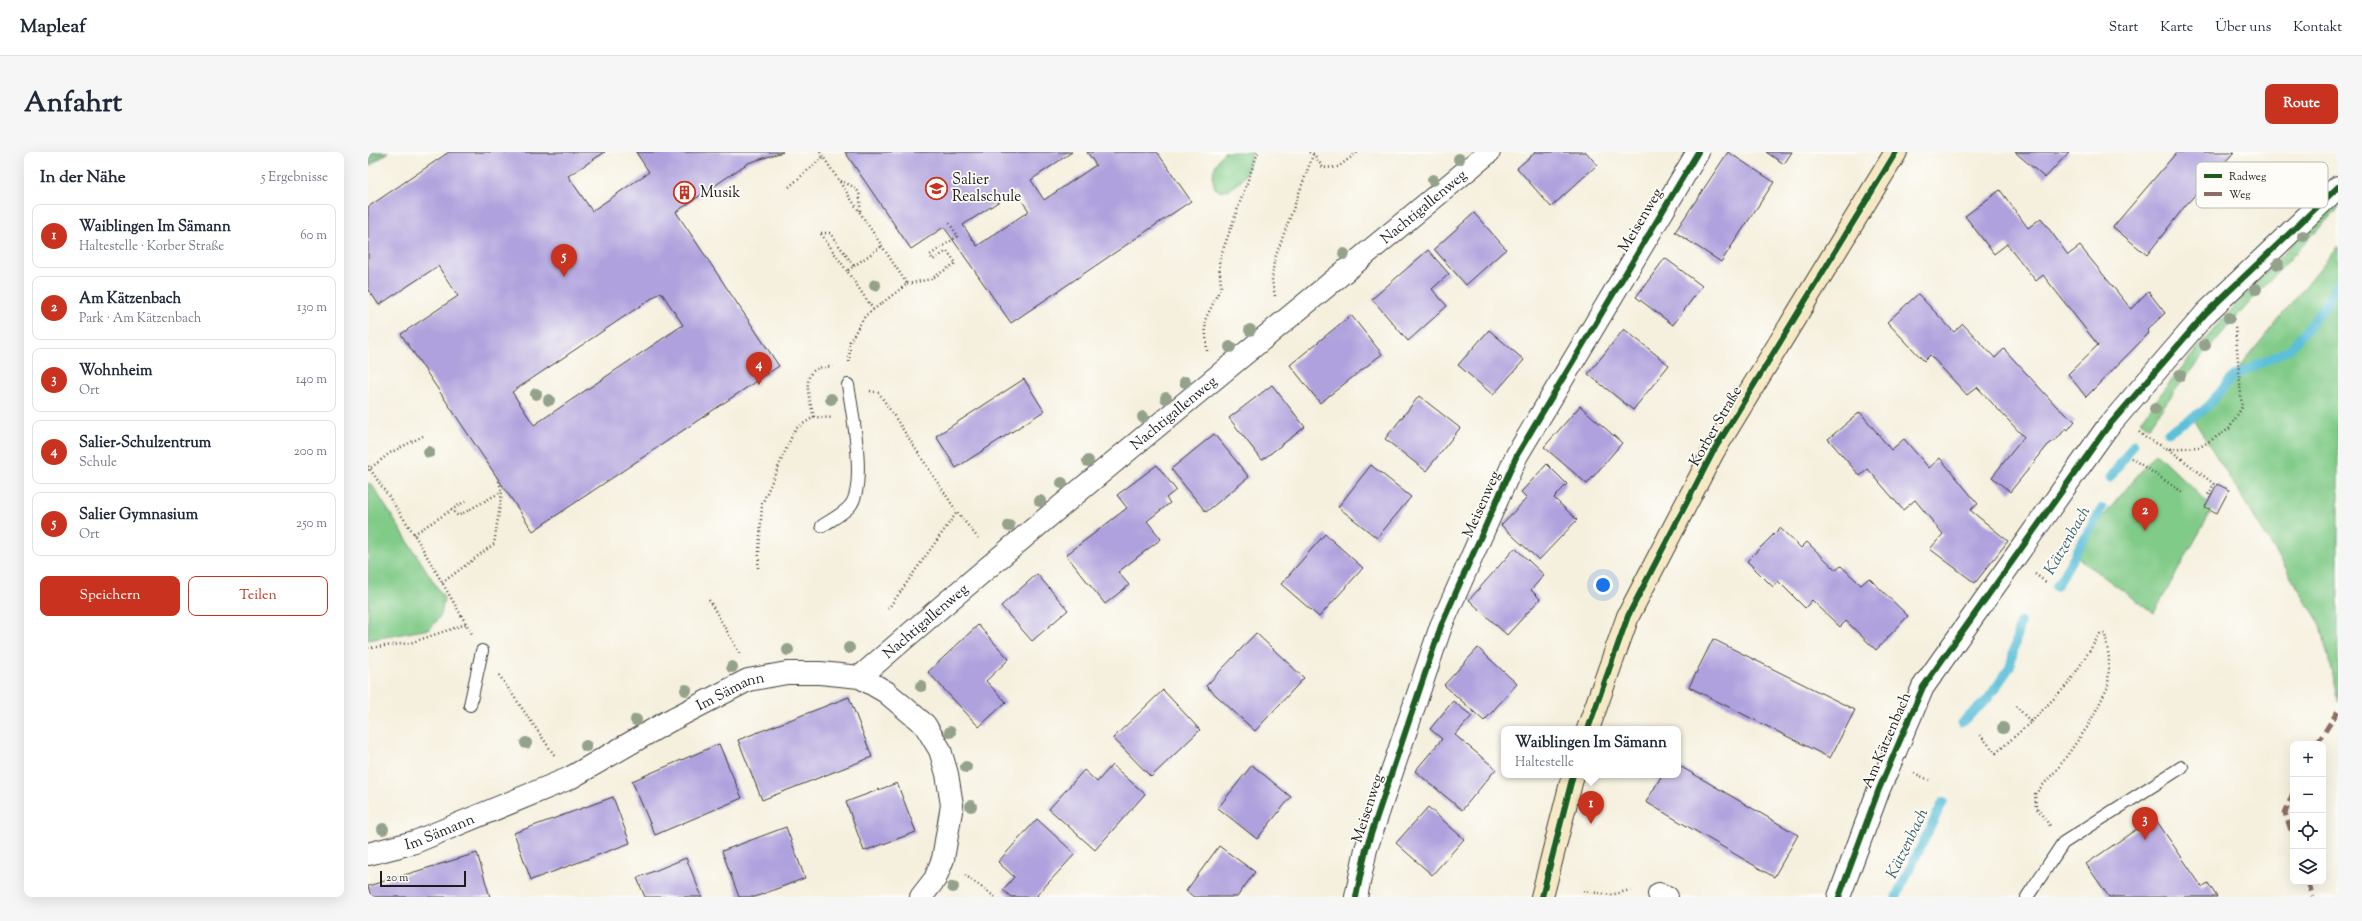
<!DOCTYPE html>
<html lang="de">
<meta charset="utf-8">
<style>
body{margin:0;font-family:"Sorts Mill Goudy",serif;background:#f6f6f7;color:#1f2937}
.controls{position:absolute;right:12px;bottom:12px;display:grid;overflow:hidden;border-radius:8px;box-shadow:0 4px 16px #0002}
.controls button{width:36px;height:36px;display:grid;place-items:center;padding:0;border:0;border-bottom:1px solid #e0e1e3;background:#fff;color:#1f2937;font:20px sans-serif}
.scale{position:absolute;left:12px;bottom:10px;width:86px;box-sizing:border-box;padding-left:4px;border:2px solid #1c1c1c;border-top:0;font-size:11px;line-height:14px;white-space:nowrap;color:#1c1c1c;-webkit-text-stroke:3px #fdfcf7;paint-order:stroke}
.you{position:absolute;left:1235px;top:433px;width:14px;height:14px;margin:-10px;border:3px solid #fff;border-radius:50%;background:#1a73e8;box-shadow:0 0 0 6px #1a73e833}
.badge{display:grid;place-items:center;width:26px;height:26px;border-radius:50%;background:#c8321e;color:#fff;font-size:13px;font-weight:700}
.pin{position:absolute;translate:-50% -33px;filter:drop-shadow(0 1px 2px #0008)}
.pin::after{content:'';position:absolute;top:21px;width:14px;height:12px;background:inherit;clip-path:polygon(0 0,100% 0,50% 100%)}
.popup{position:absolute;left:1133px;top:574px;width:180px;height:52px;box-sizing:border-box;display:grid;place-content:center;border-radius:8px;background:#fff;filter:drop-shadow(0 1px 3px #0005);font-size:13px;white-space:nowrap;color:#747a83}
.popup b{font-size:15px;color:#1f2937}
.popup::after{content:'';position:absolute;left:50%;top:100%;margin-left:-8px;border:8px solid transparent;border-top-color:#fff}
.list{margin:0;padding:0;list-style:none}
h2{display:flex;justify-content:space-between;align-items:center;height:52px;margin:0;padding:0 16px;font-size:17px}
h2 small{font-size:13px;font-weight:400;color:#747a83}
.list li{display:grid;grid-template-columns:26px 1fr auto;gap:12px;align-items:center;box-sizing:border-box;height:64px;margin:0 8px 8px;padding:0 8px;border:1px solid #e0e1e3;border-radius:8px}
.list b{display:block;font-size:15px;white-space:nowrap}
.list p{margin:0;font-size:13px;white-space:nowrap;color:#747a83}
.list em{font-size:13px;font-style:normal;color:#747a83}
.actions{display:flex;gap:8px;padding:12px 16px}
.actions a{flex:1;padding:9px 0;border:1px solid #c8321e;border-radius:8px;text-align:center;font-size:14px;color:#c8321e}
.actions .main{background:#c8321e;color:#fff}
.icon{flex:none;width:22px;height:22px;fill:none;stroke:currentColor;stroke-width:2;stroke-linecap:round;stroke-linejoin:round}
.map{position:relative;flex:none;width:1970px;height:745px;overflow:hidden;border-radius:8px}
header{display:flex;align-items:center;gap:24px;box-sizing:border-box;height:56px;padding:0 20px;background:#fff;border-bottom:1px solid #e0e1e3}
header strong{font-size:19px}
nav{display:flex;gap:22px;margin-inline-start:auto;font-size:14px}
.intro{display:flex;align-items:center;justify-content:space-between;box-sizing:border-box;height:96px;padding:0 24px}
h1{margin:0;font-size:28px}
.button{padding:10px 18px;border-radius:8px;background:#c8321e;color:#fff;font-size:14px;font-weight:700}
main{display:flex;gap:24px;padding:0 24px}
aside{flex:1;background:#fff;border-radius:8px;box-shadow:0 4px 16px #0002}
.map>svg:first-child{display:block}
</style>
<header>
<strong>Mapleaf</strong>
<nav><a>Start</a><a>Karte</a><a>Über uns</a><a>Kontakt</a></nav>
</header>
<div class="intro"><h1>Anfahrt</h1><a class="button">Route</a></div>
<main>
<aside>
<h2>In der Nähe<small>5 Ergebnisse</small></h2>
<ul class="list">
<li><span class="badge">1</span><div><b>Waiblingen Im Sämann</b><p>Haltestelle · Korber Straße</p></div><em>60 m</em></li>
<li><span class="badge">2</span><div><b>Am Kätzenbach</b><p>Park · Am Kätzenbach</p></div><em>130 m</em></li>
<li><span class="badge">3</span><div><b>Wohnheim</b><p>Ort</p></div><em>140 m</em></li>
<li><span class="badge">4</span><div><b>Salier-Schulzentrum</b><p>Schule</p></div><em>200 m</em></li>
<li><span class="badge">5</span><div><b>Salier Gymnasium</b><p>Ort</p></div><em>250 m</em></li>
</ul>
<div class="actions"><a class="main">Speichern</a><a>Teilen</a></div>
</aside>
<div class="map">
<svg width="1970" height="745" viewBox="0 0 1970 745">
<rect width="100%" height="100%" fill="#fdfcf7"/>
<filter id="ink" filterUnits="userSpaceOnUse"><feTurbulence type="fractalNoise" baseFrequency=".025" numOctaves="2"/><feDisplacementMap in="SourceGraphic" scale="8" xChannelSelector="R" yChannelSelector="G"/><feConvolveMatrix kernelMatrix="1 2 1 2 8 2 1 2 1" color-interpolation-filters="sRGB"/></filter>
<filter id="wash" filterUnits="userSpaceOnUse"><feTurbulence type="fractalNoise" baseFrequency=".012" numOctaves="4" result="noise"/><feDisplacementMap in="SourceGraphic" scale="16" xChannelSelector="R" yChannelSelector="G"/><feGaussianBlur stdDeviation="0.9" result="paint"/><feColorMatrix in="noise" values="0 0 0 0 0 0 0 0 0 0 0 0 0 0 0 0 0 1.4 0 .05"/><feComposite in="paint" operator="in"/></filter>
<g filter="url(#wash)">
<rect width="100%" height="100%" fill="#f5f0de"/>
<path fill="#81cb88" stroke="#4e7452" d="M856 0H884C881 20 874 34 853 40L847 36C842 22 847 11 856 0Z
M1970 43V56C1905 126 1835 195 1781 275L1773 269C1831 187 1903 116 1970 43Z
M1970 94V550L1953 473 1827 270Z
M1788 301 1845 356 1786 461 1704 402Z
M0 331 4 333 76 446 73 463 62 477 0 488Z"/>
<path fill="#68af74" stroke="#426648" d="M0 0H21L0 15Z"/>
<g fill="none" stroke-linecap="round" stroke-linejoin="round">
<path stroke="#5bc0d9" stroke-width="9" d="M1800 280 1836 258 1866 224 1922 197 1957 154 1970 130
M1742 326 1766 292
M1688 435 1734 356
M1593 571 1619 548 1642 515 1652 470
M1528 745 1575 650"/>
</g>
<g id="blocks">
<path fill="#afa1dd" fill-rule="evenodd" d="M81 0H237L200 24 224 59 281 20 268 0H415L380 11 308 60 411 214 165 379 33 182 90 144 70 114 11 153 0 137V55ZM293 140 315 173 166 273 144 240Z
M477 0H704L663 28 676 48 728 13 719 0H789L823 49 643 171 576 75 543 97ZM647 39 661 59 609 94 595 73Z
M1168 0H1218L1229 13 1183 55 1149 16Z
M1360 0 1406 30 1353 110 1307 80Z
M1398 0H1424L1416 12Z
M1647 0H1701L1677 26Z
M1809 0H1866L1817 54 1779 103 1745 75Z
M1632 38 1660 76 1673 66 1700 103 1712 94 1763 157 1780 139 1797 161 1779 178 1781 181 1718 245 1700 222 1730 193 1675 123 1668 129 1639 92 1626 102 1597 64Z
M1106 61 1138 97 1098 133 1066 97Z
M1060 98 1081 122 1064 137 1079 154 1040 189 1004 147Z
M1297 106 1334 134 1305 173 1268 145Z
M1550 142 1586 180 1595 172 1627 206 1636 197 1691 257 1707 269 1700 278 1698 276 1690 286 1680 293 1642 340 1624 325 1656 285 1609 235 1599 243 1562 203 1556 209 1519 170Z
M983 163 1014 202 952 251 922 213Z
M1256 177 1301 213 1265 258 1220 222Z
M1121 178 1156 208 1125 243 1090 213Z
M656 227 676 259 588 316 568 284Z
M904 233 937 275 894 308 861 266Z
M1051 244 1092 276 1058 319 1017 287Z
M1212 254 1254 291 1219 332 1176 295Z
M1492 260 1523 298 1536 287 1561 316 1572 306 1610 352 1602 358 1640 389 1607 431 1562 397 1575 382 1547 348 1535 358 1500 317 1492 324 1460 287Z
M846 282 881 325 838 360 803 317Z
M1179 312 1199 332 1186 346 1209 368 1171 408 1133 373 1159 346 1153 340Z
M789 313 808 338 798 346 802 351 779 369 793 387 750 420 761 433 737 452 698 403 759 356 749 343Z
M1003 313 1043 345 1009 386 970 355Z
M1849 332 1861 338 1849 361 1837 355Z
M1412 376 1433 396 1439 390 1468 418 1473 414 1493 433 1501 426 1540 464 1508 498 1478 469 1472 475 1444 448 1437 456 1410 429 1405 435 1379 409Z
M957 382 995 416 951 465 913 432Z
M1147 396 1176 423 1163 438 1172 447 1139 483 1101 448Z
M669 422 700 458 664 489 633 454Z
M610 473 641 507 618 529 638 550 611 575 560 520Z
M888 481 936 526 887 579 838 534Z
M1345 487 1487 558 1462 606 1321 535Z
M1110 496 1149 532 1116 569 1076 533Z
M795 538 832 578 783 625 745 586Z
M481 545 504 605 394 648 370 588Z
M1085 549 1104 564 1087 583 1128 617 1094 658 1047 619 1074 587 1062 577Z
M351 592 374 646 287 683 264 629Z
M744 613 777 642 727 698 681 657 716 618 729 630Z
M884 613 923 645 889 687 850 656Z
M1310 613 1430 683 1406 725 1278 650 1294 623H1310Z
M529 631 548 680 496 699 478 650Z
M245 645 262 691 163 728 146 681Z
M1060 655 1096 687 1064 723 1028 691Z
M1786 665 1834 735 1840 731 1849 745H1741L1718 712Z
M669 667 707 702 669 743 670 745H643L635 738 646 725 630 710Z
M418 675 437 726 387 745H371L354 699Z
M851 694 887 720 869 745H826L818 739Z
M109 701 122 745H3L0 734Z
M318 706 334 745H277L269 726Z"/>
</g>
</g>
<g filter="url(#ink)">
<use href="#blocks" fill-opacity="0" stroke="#3d3c39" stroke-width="1"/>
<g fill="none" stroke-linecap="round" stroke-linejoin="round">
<defs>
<path id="lane" d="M454 374C463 368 475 362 482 354 499 334 484 259 480 233
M102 553 114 499
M1659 745 1695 691 1814 615"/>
<g id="street">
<path id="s1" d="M492 525C698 346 911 175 1121 0"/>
<path id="s2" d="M0 702 47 690 202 626 299 570 380 528 419 521H452L492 525 518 540 557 573 572 598 579 622 584 653 575 707 567 727 553 745"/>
<path d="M1291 742 1299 745"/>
<path d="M988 745 998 697 1073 474 1149 303 1330 0"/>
<path d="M1471 745 1511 637 1555 535 1738 277 1838 161 1970 35"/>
</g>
<path id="secondary" d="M1220 577 1260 464 1345 300 1528 0
M1174 745 1205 623"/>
</defs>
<use href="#lane" stroke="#3d3c39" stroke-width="14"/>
<use href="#street" stroke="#3d3c39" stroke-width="24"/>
<use href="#secondary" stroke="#3d3c39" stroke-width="24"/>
<path stroke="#3d3c39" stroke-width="2.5" stroke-dasharray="1 3" stroke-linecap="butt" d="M452 0 539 132 497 164 482 189 481 213
M941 0 946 2 955 16 970 15 990 0
M472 29C492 36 493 39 492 60
M421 35 455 5
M453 81H462L486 114 479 119 505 157
M453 82 479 119
M486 114 514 94
M539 132 563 127 588 111 579 99 565 108 562 103 590 84 581 71
M907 144 904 129 906 109 946 0
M839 199 837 168 853 135 851 109 890 0
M502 239 511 241 589 360
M446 265C439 239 430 211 468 215
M1771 280 1778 286 1800 297 1832 295 1861 277 1874 255 1867 174
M1801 297 1846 332 1839 345
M1763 306 1816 341
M0 314 46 382 104 482
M0 318 22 301 55 284
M83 357 90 364 133 340
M46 382 99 348
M390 416 394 352 427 277 446 265 465 266
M1667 422 1678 430
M74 431 126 392 134 340 130 326
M341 448 372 502
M520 457 589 360 610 386
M0 496 42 491 98 472
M131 523 187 604
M1663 570 1701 531 1732 482H1737L1741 506 1740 535 1720 574 1690 616 1667 642 1668 655 1683 675
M1612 583 1628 601 1663 570 1647 553
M1546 621 1561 628
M597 723 627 745
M1215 739 1243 743 1266 737"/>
<use href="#lane" stroke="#fff" stroke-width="12"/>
<use href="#street" stroke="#fff" stroke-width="22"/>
<use href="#secondary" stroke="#f6e9c3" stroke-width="22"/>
<path stroke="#8d6e63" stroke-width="5" stroke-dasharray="10 5" stroke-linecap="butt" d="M1949 592 1970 559
M1925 641 1917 661 1925 684
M1940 730 1945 745"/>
<defs>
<path id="cycleway" d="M1220 577 1260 464 1345 300 1528 0
M988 745 998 697 1073 474 1149 303 1330 0
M1174 745 1205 623
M1471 745 1511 637 1555 535 1738 277 1838 161 1970 35"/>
</defs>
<use href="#cycleway" stroke="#fdfcf7" stroke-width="8"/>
<use href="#cycleway" stroke="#1b5e20" stroke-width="6"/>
</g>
<g fill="#94a28b">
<circle cx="1091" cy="7" r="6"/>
<circle cx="1065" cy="28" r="6"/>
<circle cx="1935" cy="84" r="6"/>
<circle cx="976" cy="102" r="6"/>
<circle cx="1910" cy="112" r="6"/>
<circle cx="507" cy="133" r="6"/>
<circle cx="1888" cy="137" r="6"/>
<circle cx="1861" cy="166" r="6"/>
<circle cx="882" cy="178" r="6"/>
<circle cx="1837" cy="193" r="6"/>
<circle cx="862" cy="195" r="6"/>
<circle cx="1812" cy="223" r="6"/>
<circle cx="817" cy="230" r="6"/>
<circle cx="168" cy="242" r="6"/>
<circle cx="798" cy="246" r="6"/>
<circle cx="463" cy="247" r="6"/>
<circle cx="181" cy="248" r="6"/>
<circle cx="1787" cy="257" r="6"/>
<circle cx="775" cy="265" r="6"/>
<circle cx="61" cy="300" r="6"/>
<circle cx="720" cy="309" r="6"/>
<circle cx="694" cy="331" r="6"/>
<circle cx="672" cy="349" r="6"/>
<circle cx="641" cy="374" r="6"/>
<circle cx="481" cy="496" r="6"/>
<circle cx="420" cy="498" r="6"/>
<circle cx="364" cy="515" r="6"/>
<circle cx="553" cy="534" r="6"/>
<circle cx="318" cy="538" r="6"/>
<circle cx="268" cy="568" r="6"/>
<circle cx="1635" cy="576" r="6"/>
<circle cx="582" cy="580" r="6"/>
<circle cx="158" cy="591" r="6"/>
<circle cx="218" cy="594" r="6"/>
<circle cx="598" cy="615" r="6"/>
<circle cx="603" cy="654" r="6"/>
<circle cx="15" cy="677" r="6"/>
<circle cx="585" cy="735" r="6"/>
</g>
</g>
<defs>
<symbol id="school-ring" viewBox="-11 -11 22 22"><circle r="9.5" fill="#fdfcf7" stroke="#c8321e" stroke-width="1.5"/><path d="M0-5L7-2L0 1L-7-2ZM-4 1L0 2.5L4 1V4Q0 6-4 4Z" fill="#c8321e"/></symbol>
<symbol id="building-ring" viewBox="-11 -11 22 22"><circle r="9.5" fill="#fdfcf7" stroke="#c8321e" stroke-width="1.5"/><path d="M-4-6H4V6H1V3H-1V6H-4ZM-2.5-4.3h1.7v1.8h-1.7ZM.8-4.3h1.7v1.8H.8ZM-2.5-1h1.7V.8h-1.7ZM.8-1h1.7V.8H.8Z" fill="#c8321e"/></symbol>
</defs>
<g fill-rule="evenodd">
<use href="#school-ring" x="556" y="24" width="25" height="25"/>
<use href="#building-ring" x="304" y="28" width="25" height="25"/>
</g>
<g text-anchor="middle" stroke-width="3.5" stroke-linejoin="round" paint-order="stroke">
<g font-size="15" fill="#1c1c1c" stroke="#fdfcf7" text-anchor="start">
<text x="584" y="32">Salier<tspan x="584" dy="17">Realschule</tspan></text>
<text x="332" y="45">Musik</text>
</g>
<g font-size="15" fill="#1c1c1c" stroke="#fdfcf7">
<text dy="5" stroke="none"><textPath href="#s1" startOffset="734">Nachtigallenweg</textPath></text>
<text transform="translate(1272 68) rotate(-59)" y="5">Meisenweg</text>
<text dy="5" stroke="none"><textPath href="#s1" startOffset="410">Nachtigallenweg</textPath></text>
<text transform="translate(1347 274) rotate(-60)" y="5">Korber Straße</text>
<text transform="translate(1113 352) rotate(-66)" y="5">Meisenweg</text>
<text dy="5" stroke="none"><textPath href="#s1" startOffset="86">Nachtigallenweg</textPath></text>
<text dy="5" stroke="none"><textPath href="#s2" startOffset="399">Im Sämann</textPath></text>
<text transform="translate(1518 588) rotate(-67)" y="5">Am Kätzenbach</text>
<text transform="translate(999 656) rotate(-72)" y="5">Meisenweg</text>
<text dy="5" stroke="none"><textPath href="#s2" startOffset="75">Im Sämann</textPath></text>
</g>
<g font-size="16" font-style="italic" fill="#355e68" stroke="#fdfcf7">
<text transform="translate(1698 388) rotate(-60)" y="6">Kätzenbach</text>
<text transform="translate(1538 691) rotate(-64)" y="6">Kätzenbach</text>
</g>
</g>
<rect x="1828" y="10" width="132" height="46" rx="6" fill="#fdfcf7" stroke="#bab9b5" stroke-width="1"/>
<rect x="1836" y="22" width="18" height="4" fill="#1b5e20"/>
<rect x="1836" y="40" width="18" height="4" fill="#8d6e63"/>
<g font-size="11" fill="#1c1c1c">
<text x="1861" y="28">Radweg</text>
<text x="1861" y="46">Weg</text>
</g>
</svg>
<div class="controls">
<button>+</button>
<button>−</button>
<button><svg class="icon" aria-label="locate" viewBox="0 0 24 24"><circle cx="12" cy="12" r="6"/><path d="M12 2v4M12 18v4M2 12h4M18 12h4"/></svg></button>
<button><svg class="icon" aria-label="layers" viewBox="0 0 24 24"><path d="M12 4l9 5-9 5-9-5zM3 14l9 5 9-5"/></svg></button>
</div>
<div class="scale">20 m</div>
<div class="you"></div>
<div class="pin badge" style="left:1223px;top:672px">1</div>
<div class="popup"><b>Waiblingen Im Sämann</b>Haltestelle</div>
<div class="pin badge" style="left:1777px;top:379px">2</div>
<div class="pin badge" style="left:1777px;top:688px">3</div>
<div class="pin badge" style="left:391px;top:233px">4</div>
<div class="pin badge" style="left:196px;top:125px">5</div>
</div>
</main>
